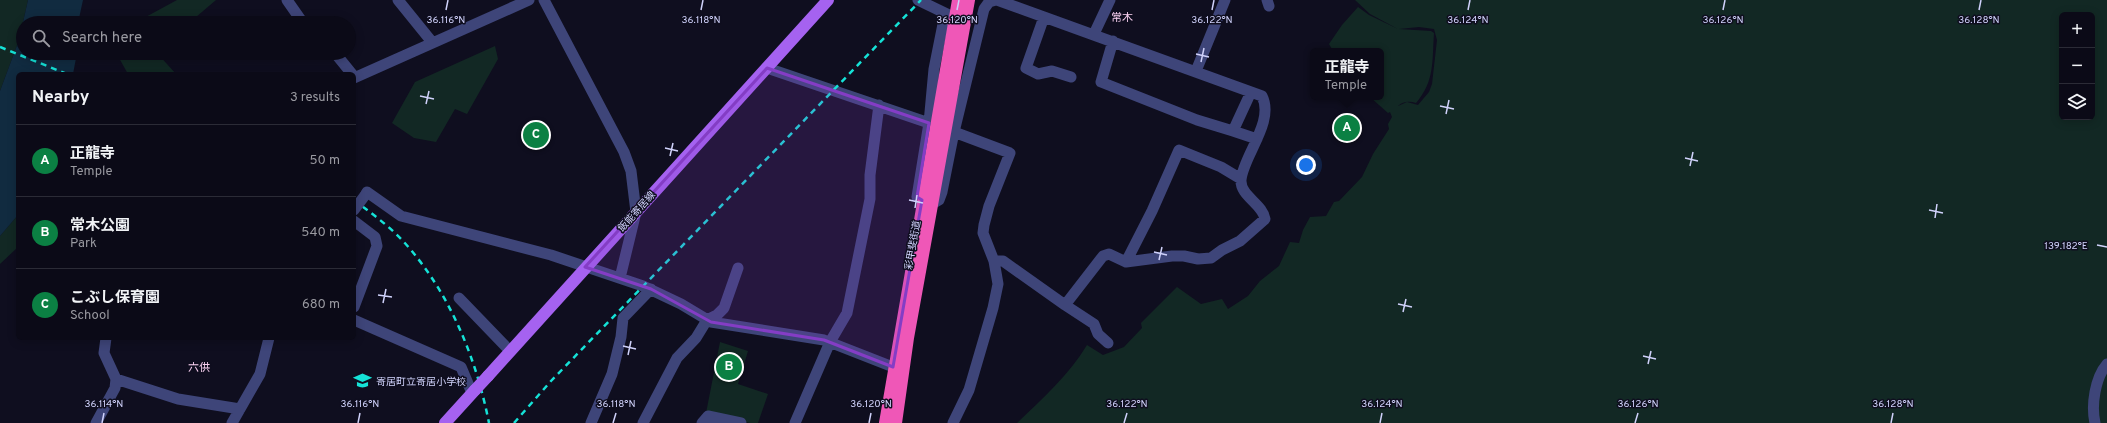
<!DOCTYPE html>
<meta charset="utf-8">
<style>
body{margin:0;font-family:Overpass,"Noto Sans JP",sans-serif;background:#191824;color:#f1f3f6}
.controls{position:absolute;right:12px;top:12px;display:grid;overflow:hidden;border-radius:6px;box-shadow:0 2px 10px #0003}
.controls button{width:36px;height:36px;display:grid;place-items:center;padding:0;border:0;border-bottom:1px solid #2b2b36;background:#0b0a17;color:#f1f3f6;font:20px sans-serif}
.you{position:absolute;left:1306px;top:165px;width:14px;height:14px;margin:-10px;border:3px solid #fff;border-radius:50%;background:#1a73e8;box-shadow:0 0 0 6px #1a73e833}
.badge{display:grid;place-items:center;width:26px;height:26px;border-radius:50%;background:#0b8043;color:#fff;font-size:13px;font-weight:700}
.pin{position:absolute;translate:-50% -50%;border:2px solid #fff;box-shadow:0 1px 4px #0006}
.popup{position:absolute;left:1310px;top:48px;width:74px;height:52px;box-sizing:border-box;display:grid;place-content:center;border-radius:6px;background:#0b0a17;filter:drop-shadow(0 1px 3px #0005);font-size:13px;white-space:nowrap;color:#9a9aa1}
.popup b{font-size:15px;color:#f1f3f6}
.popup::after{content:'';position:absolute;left:50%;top:100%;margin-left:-8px;border:8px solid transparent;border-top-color:#0b0a17}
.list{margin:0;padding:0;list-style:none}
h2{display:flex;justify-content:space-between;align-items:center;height:52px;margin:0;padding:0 16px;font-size:17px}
h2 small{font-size:13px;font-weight:400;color:#9a9aa1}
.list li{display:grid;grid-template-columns:26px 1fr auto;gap:12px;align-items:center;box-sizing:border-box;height:72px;padding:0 16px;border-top:1px solid #2b2b36}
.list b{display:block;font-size:15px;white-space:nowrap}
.list p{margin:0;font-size:13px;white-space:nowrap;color:#9a9aa1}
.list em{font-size:13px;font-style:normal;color:#9a9aa1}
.icon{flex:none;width:22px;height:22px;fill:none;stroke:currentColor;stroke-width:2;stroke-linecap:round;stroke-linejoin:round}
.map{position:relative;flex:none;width:2107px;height:423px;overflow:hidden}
.search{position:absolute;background:#0b0a17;box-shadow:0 2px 10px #0003;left:16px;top:16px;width:340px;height:44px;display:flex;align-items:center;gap:10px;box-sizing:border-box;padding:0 14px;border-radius:22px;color:#9a9aa1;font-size:15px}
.panel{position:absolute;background:#0b0a17;box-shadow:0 2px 10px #0003;left:16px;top:72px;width:340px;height:268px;border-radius:6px}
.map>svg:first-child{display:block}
</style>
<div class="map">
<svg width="2107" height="423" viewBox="0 0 2107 423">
<rect width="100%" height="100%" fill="#0f0e1f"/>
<path fill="#122824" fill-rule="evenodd" d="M0 0H28L19 40 0 91Z
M177 0H216L189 23H140L142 19Z
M1355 0H2107V423H1017C1042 399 1069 375 1087 345L1103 355 1124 347 1142 328 1141 323 1177 287 1201 304 1222 299 1228 309 1248 296 1260 281 1279 266 1290 242 1299 243 1303 230 1310 217 1326 216 1334 202 1339 201 1362 177 1373 154 1389 129 1388 124 1392 117 1390 112 1388 113 1370 97H1381V51H1333L1329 44 1342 25 1358 7 1369 15 1398 29 1370 14ZM2062 15H2092V117H2062ZM1419 27 1434 29 1437 40 1432 84 1429 92 1418 105 1407 102 1398 106C1403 101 1410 101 1416 103 1435 81 1432 61 1434 33L1431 31 1399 29Z
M495 46 498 59 467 114 455 109 436 142 414 138 392 123 415 82Z
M122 53H157L176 74H128L119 58Z
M18 215V247L0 264V236Z
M720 342 748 351 738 384 768 394 758 423H750L706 413Z"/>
<path fill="#112b40" d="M28 0H83L78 23H23V53H77L73 74H18V215L0 236V91L19 40Z"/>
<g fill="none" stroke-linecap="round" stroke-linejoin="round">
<path stroke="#3e4579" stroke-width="11" d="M287 0 303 23
M398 0 432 42
M544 0 624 152 631 171 636 212 620 278
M918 0 949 15
M1267 0 1269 6
M1044 17 1026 68 1038 74 1052 71 1071 77
M1094 34 1110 0
M1113 41 1101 82 1197 120 1233 131
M335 53 352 74
M767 68 929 123
M1196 71 1225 0
M354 78 529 0
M1251 92 1233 131 1257 139
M366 194 367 192 401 216 551 255 643 286 681 304 711 322 824 340 893 367
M922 200 917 197 929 123 934 69 945 14
M932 204 939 200 942 192 954 132
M354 221 375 237 377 246 354 307
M994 261H1003L1065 305 1103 256 1109 254 1126 262 1172 256H1184L1198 259 1211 258 1222 250 1240 241 1265 219C1263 204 1240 196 1241 180 1243 156 1275 122 1262 96L997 0
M1126 262 1152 211 1179 150 1221 167 1241 179
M459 298 510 351
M1065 305 1094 324 1098 334 1108 343
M354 320 461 367 472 393
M116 379 178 399 240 409
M96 423 115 388 116 379 104 353 106 338
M232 423 260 374 269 338
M591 423 612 374 621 337 623 318 651 289
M643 423 677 358 696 338 707 320 717 315 724 308 738 268
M702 423 708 416 741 423
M795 423 830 342 847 313 870 199V175L879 105
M953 423 969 390 993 308 998 284 994 261 983 233 984 225 989 206 1010 153 954 132 984 9 989 2 996 0
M2095 423C2091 405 2095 378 2107 364"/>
<path stroke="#a562f0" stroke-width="12" d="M488 376 828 0
M445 423 475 390"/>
<path stroke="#ef57b7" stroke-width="12" d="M885 423 958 0
M896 423 908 338 969 0"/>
<path stroke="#15e2d7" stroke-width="2.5" stroke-dasharray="6 5" stroke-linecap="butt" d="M0 47 67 74
M354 200C371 213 388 225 403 241 449 291 476 357 489 423
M514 423 551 381 921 0"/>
<path stroke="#3e4579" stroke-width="11" d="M354 210 366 194"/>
<path stroke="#a562f0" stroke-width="12" d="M475 390 488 376"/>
</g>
<path fill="#843dc5" fill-opacity="0.2" stroke="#843dc5" stroke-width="3" stroke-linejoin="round" d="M767 68 929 123 917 197 922 200 893 367 824 340 711 322 651 289 585 267Z"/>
<path fill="none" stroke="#d0d2fb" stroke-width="1.5" d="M446 10 448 0M701 10 703 0M957 10 959 0M1212 10 1214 0M1468 10 1470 0M1723 10 1725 0M1979 10 1981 0M1196 54 1209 57M1201 62 1204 48M420 96 434 99M426 104 429 91M1440 106 1454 109M1446 114 1449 100M665 148 678 151M670 156 673 143M1685 158 1698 161M1690 166 1693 152M909 200 923 203M915 208 917 195M1929 210 1943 213M1935 218 1937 204M2097 245 2107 247M1154 252 1167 255M1159 260 1162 247M378 295 392 297M383 303 386 289M1398 304 1412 307M1403 312 1406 299M623 346 636 349M628 355 631 341M1643 356 1656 359M1648 364 1651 351M102 423 104 413M358 423 360 413M613 423 616 413M869 423 871 413M1124 423 1127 413M1380 423 1382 413M1635 423 1638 413M1891 423 1893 413"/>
<defs>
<symbol id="school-bare" viewBox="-9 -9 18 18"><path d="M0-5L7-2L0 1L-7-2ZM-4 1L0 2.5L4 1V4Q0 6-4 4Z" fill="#15e2d7" stroke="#0f0e1f" stroke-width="2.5" paint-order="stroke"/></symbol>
</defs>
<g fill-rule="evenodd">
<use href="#school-bare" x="350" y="368" width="25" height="25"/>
</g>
<g text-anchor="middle" stroke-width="3" stroke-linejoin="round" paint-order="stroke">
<g font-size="10" fill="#d0d2fb" stroke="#0f0e1f">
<text transform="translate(636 211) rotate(-48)" y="4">飯能寄居線</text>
<text transform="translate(912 245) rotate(-80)" y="4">彩甲斐街道</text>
</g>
<g font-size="10" fill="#d0d2fb" stroke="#0f0e1f" text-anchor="start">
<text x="376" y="385">寄居町立寄居小学校</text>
</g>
<g font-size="11" fill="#fbd2f2" stroke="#0f0e1f">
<text x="1122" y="21">常木</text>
<text x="199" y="371">六供</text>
</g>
</g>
<g font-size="10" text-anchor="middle" fill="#d0d2fb" stroke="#0f0e1f" stroke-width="3" stroke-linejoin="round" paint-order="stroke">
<text x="446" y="23">36.116°N</text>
<text x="701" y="23">36.118°N</text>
<text x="957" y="23">36.120°N</text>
<text x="1212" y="23">36.122°N</text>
<text x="1468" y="23">36.124°N</text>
<text x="1723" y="23">36.126°N</text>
<text x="1979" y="23">36.128°N</text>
<text x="2066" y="249">139.182°E</text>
<text x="1638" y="407">36.126°N</text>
<text x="104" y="407">36.114°N</text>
<text x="360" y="407">36.116°N</text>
<text x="616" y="407">36.118°N</text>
<text x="871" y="407">36.120°N</text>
<text x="1127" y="407">36.122°N</text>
<text x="1382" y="407">36.124°N</text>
<text x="1893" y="407">36.128°N</text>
</g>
</svg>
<div class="controls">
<button>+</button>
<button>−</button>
<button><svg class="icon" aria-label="layers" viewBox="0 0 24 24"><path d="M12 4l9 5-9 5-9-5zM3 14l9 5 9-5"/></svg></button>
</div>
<div class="you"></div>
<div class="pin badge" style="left:1347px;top:128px">A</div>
<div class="popup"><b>正龍寺</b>Temple</div>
<div class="pin badge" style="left:729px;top:367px">B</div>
<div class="pin badge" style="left:536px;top:135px">C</div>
<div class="search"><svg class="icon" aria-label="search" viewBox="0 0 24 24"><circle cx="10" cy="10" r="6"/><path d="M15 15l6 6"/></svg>Search here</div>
<section class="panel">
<h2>Nearby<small>3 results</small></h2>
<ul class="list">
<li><span class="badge">A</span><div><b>正龍寺</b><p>Temple</p></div><em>50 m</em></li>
<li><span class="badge">B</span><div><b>常木公園</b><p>Park</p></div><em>540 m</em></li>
<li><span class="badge">C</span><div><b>こぶし保育園</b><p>School</p></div><em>680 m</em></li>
</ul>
</section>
</div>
